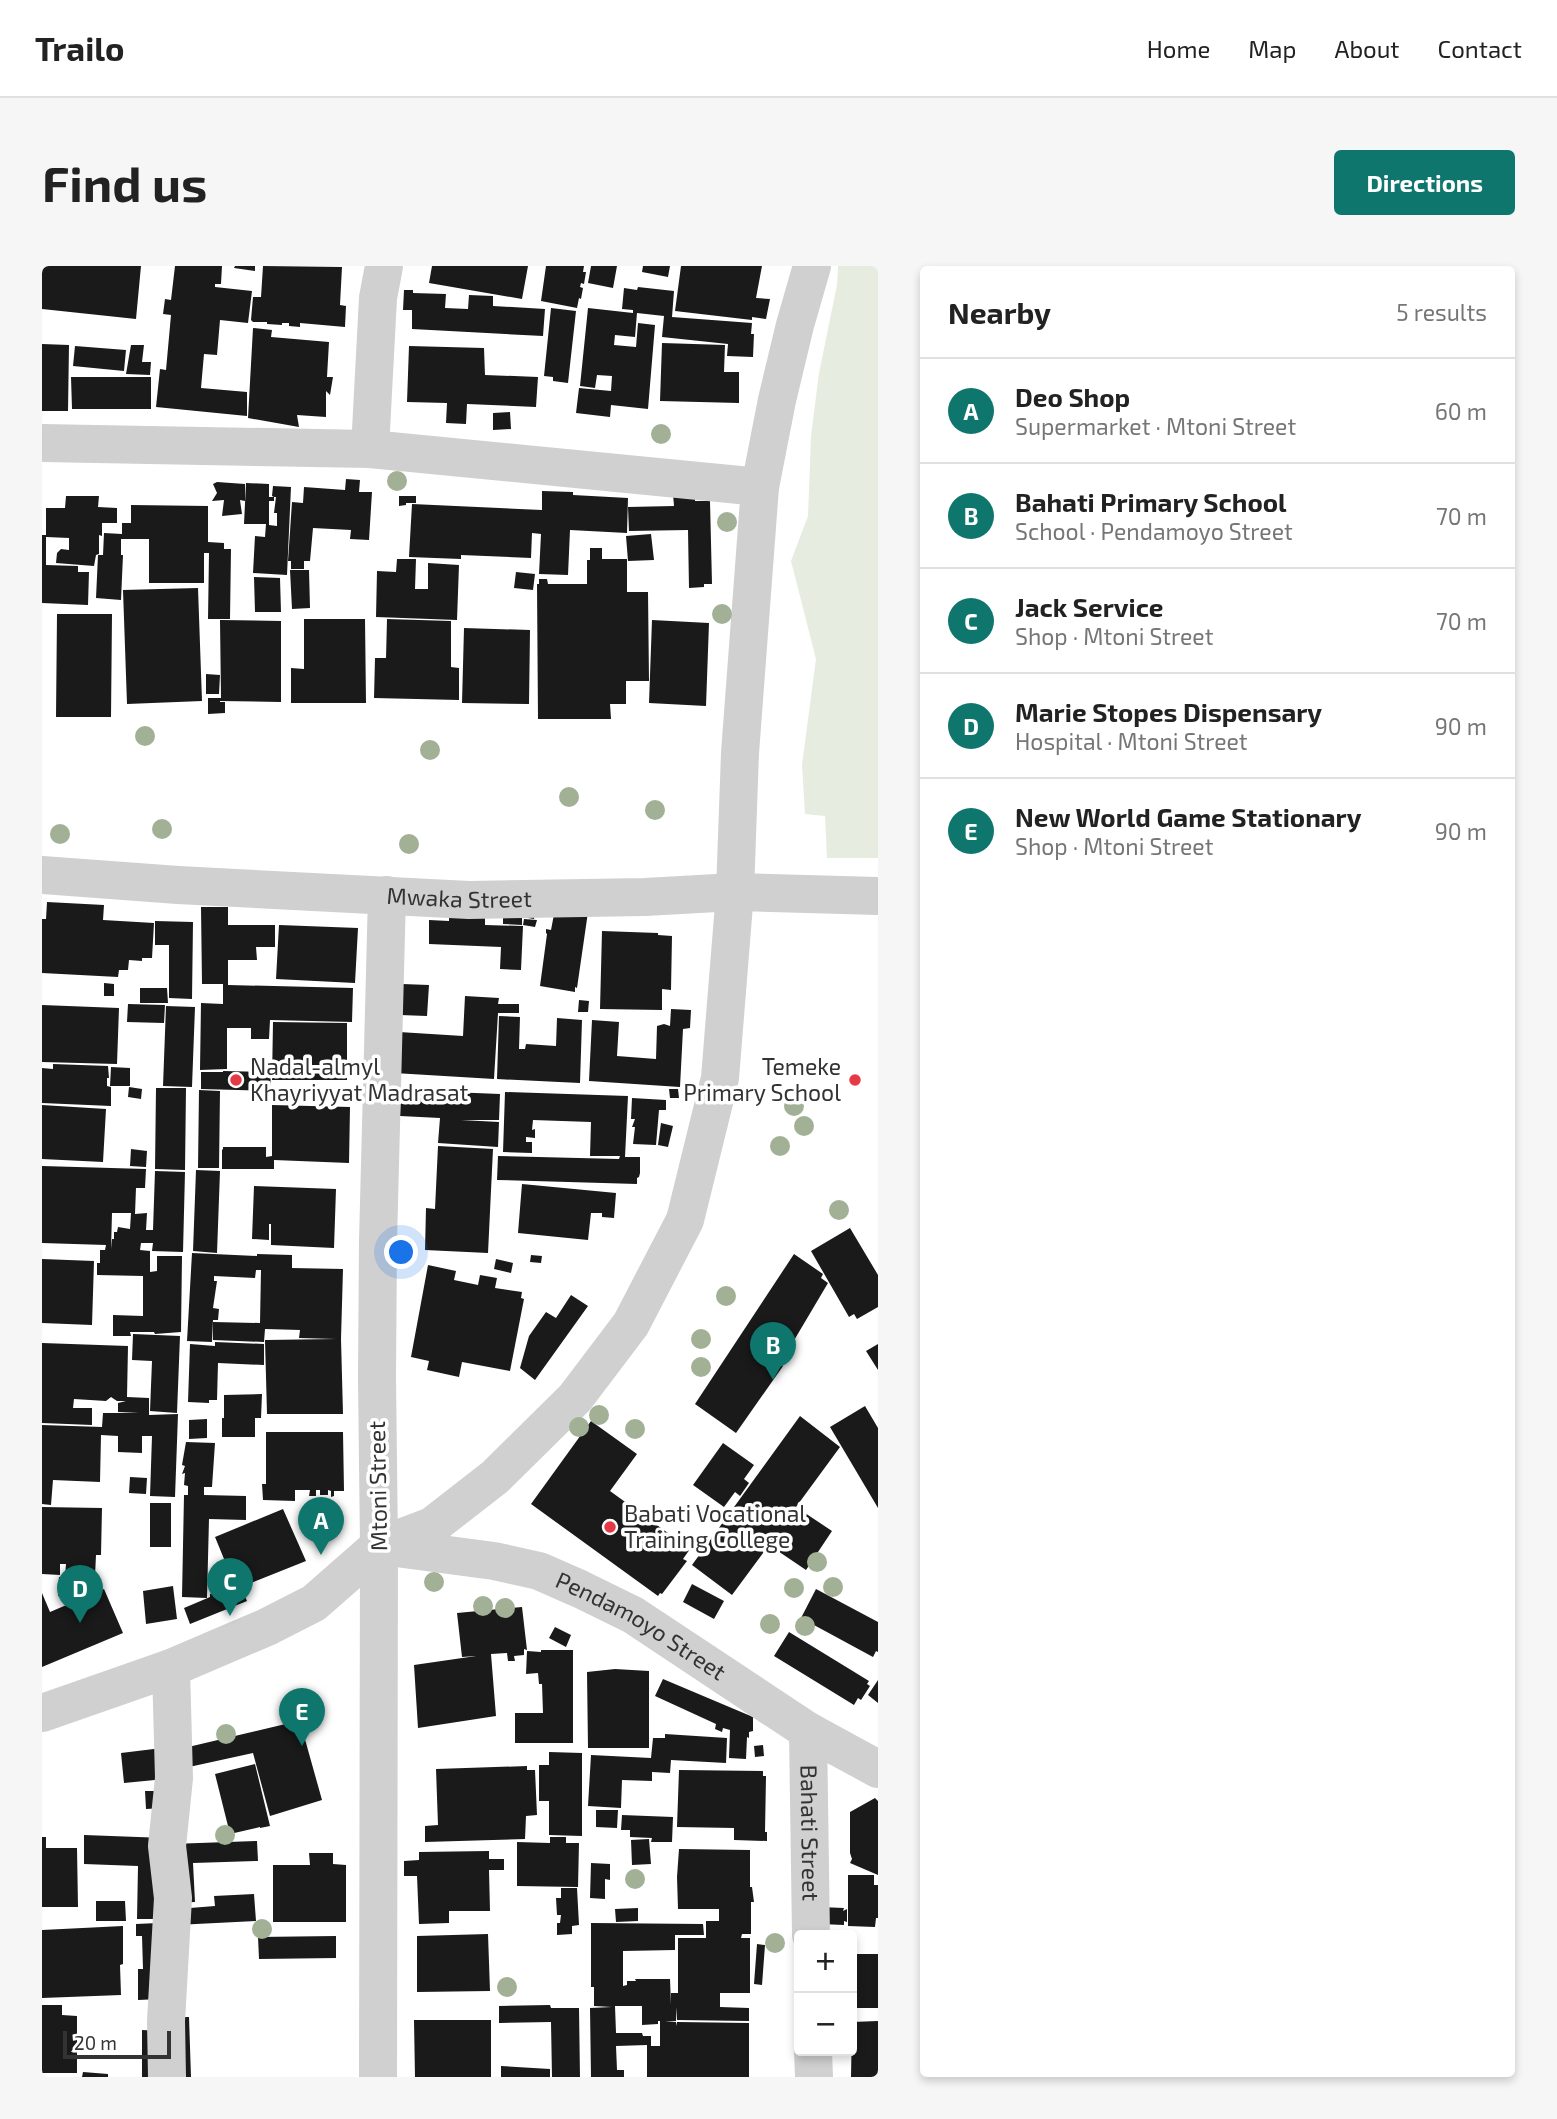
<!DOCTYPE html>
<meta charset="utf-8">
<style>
body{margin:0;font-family:"Exo 2",sans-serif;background:#f6f6f6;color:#222}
.controls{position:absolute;right:21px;bottom:21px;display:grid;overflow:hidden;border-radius:7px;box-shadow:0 4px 10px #0003}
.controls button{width:63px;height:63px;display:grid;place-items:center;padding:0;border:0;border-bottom:2px solid #e0e0e0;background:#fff;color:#222;font:35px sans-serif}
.scale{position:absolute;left:21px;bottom:18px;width:108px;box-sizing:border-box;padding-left:7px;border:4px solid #333;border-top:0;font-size:19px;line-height:24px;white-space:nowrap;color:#333;-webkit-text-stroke:5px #fff;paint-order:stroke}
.you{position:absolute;left:360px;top:987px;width:24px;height:24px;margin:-18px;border:5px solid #fff;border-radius:50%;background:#1a73e8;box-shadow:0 0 0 10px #1a73e833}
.badge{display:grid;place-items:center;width:46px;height:46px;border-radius:50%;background:#0f766e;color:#fff;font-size:23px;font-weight:700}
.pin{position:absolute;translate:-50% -58px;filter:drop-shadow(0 2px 4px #0008)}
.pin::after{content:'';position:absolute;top:37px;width:24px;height:21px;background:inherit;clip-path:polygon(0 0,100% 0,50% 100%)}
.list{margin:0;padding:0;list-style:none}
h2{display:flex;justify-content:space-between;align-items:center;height:91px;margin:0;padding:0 28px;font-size:30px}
h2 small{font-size:23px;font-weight:400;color:#767676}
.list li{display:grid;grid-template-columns:46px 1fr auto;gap:21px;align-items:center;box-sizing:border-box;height:105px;padding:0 28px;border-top:2px solid #e0e0e0}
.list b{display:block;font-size:26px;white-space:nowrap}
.list p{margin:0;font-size:23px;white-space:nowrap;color:#767676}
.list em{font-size:23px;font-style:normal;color:#767676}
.map{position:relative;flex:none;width:836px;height:1811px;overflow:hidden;border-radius:7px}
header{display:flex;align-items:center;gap:42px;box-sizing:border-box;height:98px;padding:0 35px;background:#fff;border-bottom:2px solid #e0e0e0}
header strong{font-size:33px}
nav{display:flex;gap:38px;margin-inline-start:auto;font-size:24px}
.intro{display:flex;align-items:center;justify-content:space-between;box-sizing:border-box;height:168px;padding:0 42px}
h1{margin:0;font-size:49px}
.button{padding:18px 32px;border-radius:7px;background:#0f766e;color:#fff;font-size:24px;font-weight:700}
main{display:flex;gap:42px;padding:0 42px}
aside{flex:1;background:#fff;border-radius:7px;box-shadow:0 4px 10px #0003}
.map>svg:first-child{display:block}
</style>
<header>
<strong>Trailo</strong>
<nav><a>Home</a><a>Map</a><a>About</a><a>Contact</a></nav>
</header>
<div class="intro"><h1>Find us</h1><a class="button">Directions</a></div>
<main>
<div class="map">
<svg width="836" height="1811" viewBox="0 0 836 1811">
<rect width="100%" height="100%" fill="#fff"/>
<path fill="#e6ecdf" d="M796 0H836V592H785L783 550 763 548 760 499 774 393 749 295 766 250 769 170 777 107 795 19Z"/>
<path fill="#1a1a1a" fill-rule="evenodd" d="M0 0H99L94 53 0 43Z
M133 0H180L179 18H173V21L210 25 206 57 178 54 175 89 162 88 159 122 205 126V150L114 141 118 103 124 104 129 49 121 48 123 33 129 34Z
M193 0H213V5L192 2Z
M221 0 300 1 298 39 304 40 303 61 258 57V61L247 60V57H240V59L225 58V56H211L209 54 211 31H219Z
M390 0H486L480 33 387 17Z
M504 0H542L541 6H544L542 18 539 17 538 21 541 22 539 33 537 32 535 42 499 35Z
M549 0H575L571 22 546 17Z
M601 0H628L626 11 600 6Z
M639 0H720L714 32 728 33 724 53 710 51V54L633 45Z
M596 21 632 25 630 51 710 57 709 68H712L711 91 685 90 686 78 620 71 622 50 595 47 593 71 573 69 572 79 594 81 596 57 613 59 606 143 569 139 568 151 534 147 537 122 569 125 570 110 555 109 553 122 538 120 546 42 591 47V44L580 43 582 22 595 24Z
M362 24H371V27L404 28 403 42 426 43 427 29 451 30V40L503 43 501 70 370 63V44H361Z
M509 42 534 45 526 117 511 115V111L502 110Z
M211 62 230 64 229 71 287 76 285 111H291L288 129 284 125V151L255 149 257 161 206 152Z
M620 77 683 79 682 106H697V137L618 135Z
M0 78 27 79 26 145H0Z
M89 79H102L100 96H109L108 109 84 108Z
M33 80 84 84 82 105 31 100Z
M367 80 442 82 443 109 496 111 494 141 425 138 424 158 404 157 405 137 365 136Z
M29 111H109V143H30Z
M468 146 469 163 451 164V147Z
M304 213 318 214 317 226H330L327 274 308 273 309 264 271 262 268 295H262V303H249V295H246L250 236 261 237 262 221 303 224Z
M175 216 203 218V235L198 234 200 248 180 250 182 234 170 235 175 227 171 218Z
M204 217 227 218V231H232L230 230 231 220 249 221 245 309 211 307 213 270 223 271 224 258H202ZM232 231H234L232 247H235V260L227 259V235H232Z
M500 225 531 226V229L586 232 585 267 528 264 526 309 497 308 499 268 490 267 489 292 419 289V293L367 291 370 238 500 244Z
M653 227V235H668L670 318H662V321L647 322 646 264 587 265 586 241 632 240 631 228Z
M24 230H57L56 241 75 242V257H60V270L57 269V288L54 289 52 300 14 297 15 287 19 283 27 284V272L4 271V242H23Z
M357 230H374V237H364V239L357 240Z
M89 239 166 240V276L182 277V283H189L188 353H166L167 287H162V317H107V273H79V289H81L79 334 54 332 56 289H61L62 267 80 268V257H89Z
M609 268 612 294 586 295 584 270Z
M0 269H4V299L36 300V306H47L46 339 0 337Z
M548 282H560V293H585V326H606L607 415H584V438H568L569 453H496L495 318H497V313H505L506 318H545V294H548Z
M355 293H374L373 323H386V297L417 299 415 354 334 351 335 305 354 306Z
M248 304H267L268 342 250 343Z
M474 306 493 308 491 324 472 322Z
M212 311 238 312 239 346H213Z
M156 322 160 435 85 438 81 324Z
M15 348H70L69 451H14Z
M262 353H323L324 437H249V402L262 403Z
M345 353 409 355V401L417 402V434L332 432 333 392H344Z
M178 354 239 355V436L178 435V436H183V447L166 448V432H179Z
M610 354 667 357 664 440 607 437Z
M422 362 488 364 487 438 420 437Z
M164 408 178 409 177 428H164Z
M5 636 62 639 61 654 112 657 110 692H100V695L87 694 86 704H77L76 711 0 707V653H4Z
M159 641H186V659H233V681H214L215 694H186V719L311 722 310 756 228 754 227 773H209V762H185V803L158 804 159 737 181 738V718H160Z
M513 643 546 646 535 722 533 721V726L498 720 505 668 504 667V663L509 664Z
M407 645 443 647V659L481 660 479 704 458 703 459 681 387 678V654L407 655Z
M461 647 493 648 492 653 480 651V659L461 658Z
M482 653 495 654 493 661 481 659Z
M113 655 151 656 150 733 127 732V679H113Z
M237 659 316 662 313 717 234 713Z
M560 665 616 667V669L630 670 629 724 620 723V744L558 743Z
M62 717 72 718V730H62Z
M360 718 387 719 385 750 358 749Z
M98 722H125L126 737H98Z
M423 730 457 732 456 738H477V747H456L452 813 352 807 357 766 421 770Z
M537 734 547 735 546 746H536Z
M86 738 123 739 122 757 85 756Z
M0 739 77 742 75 798 0 796Z
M124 740 153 741 150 821 121 820Z
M629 743 649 744 648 762 641 763 638 821 547 815 550 754 577 756 575 790 614 793 615 760 622 758 628 760Z
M457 750 478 751 477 783H483L484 778 514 780 515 752 540 754 538 817 455 813Z
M231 756 305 757V814H230Z
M11 798 66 800 67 812H65V820L69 821V840L0 837V802L11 803Z
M69 801 88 802V820H68Z
M181 805 229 806 228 825 159 823V806H181Z
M87 821 100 823 99 833 86 831Z
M114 822H144L143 904 113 903Z
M627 823H636L637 832H628Z
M157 824 178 825 177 902H156Z
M359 824 458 828 457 854H419L457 856 456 881 396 877 398 852 358 850Z
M463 826 586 830 583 891H598V907L597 911 595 912V918L455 914 456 890 577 893 578 890H548L549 856 491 854 490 864 493 863V872L484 871V876H490V887L461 886Z
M590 832 624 834V844H617L614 879 591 878 593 861H590L593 853H589Z
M0 839 64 843 61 896 0 893Z
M230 839 308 841 307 897 232 894V903H180V883L181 884V881H224V891L230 890Z
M619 857 631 860 626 881 616 879Z
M396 880 451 883 446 987 383 984 384 942 393 943Z
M89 883 105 885 104 901 88 900Z
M0 900 104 903 103 922H94L93 948 105 947 104 964H111L113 905 143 906 141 986 110 985 111 977H99L98 984 108 985V1006L115 1005V990H140L139 1066 113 1068 112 1066H88L89 1070H71V1049L101 1050V1010L55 1009V997H58V984H63L64 979 0 977ZM70 947H89L88 963 76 961 75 966H72V973H70L69 983Z
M154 904 178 905 175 987 151 985Z
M480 918 574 927 572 952 560 951V947H549L546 974 476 967Z
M212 920 294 923 292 982 229 979V958H227V974L210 973Z
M808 962 836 1009V1041L815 1053 812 1048 807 1051 769 985Z
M150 987 215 990V988L250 989V1002L301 1003 299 1073 301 1148H225L223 1074 294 1073 257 1072 258 1064 223 1063 222 1076 171 1074V1056L218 1057 219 1004H214L213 1012 172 1010V1015H175L171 1042 177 1043 176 1054H171L170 1076 145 1075Z
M752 988 781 1008 779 1012 786 1017 738 1098 741 1100 694 1167 653 1138Z
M489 989 500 990 499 997 488 996Z
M0 993 52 995 50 1059 0 1057Z
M454 993 471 997 469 1007 452 1003Z
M386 999 414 1005 412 1014 436 1019 438 1009 455 1012 453 1022 480 1026 479 1032 482 1033 468 1105 420 1096 417 1111 385 1104 387 1095 369 1091Z
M529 1029 546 1040 493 1114 478 1102 487 1070 504 1046 514 1052Z
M91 1068 138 1070 135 1147 108 1145 110 1095 90 1094Z
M173 1076 222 1078V1099L176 1097 175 1134H167V1137L146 1136 148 1078 173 1080Z
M0 1077 86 1080 85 1131 107 1132V1149L136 1148 133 1231 108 1230 110 1170H100V1187L76 1186V1170L59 1169 58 1216 11 1214 9 1239 0 1238V1159L60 1161 61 1147H97L76 1146V1137L84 1135H75L69 1131 64 1135 32 1133 31 1142H50V1159L0 1157Z
M836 1078V1104L824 1085Z
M220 1128 219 1152H213V1171H180V1152H182V1129Z
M823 1140 836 1162V1242L788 1161Z
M758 1150 798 1181 754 1241 790 1265 764 1304 727 1279 690 1329 650 1299Z
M165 1153V1172L147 1173V1154Z
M549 1155 595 1188 568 1225 648 1283 641 1293 645 1295 620 1328 618 1327 616 1330 489 1238Z
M224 1166H301L302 1225H292V1230L289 1231V1225L286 1224V1229H278V1224H274V1230H267L268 1224H253V1235L221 1234 220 1218H224Z
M144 1176 173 1177 170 1221H162V1229L204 1230V1254L167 1253 165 1332 140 1331 142 1229H146V1220L142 1219 143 1207 140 1208 143 1200 140 1199Z
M681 1177 712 1199 702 1213 707 1217 698 1230 693 1226 682 1241 651 1219Z
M88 1211 105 1212 104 1228 87 1227Z
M108 1237H129V1281H108Z
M0 1241 60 1242 59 1289H54L53 1310H34L33 1330H16L17 1311H23L24 1298H18V1309L0 1308Z
M241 1243 264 1295 209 1317 203 1303 189 1310 173 1271Z
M197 1317 205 1335 148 1358 142 1342 168 1331V1328Z
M650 1318 682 1335 672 1353 641 1336Z
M131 1320 135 1353 104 1358 101 1325Z
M62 1323 81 1367 0 1401V1327L8 1346Z
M774 1323 836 1356V1386L834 1385 831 1391 759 1352Z
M480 1341 485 1384 482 1383V1389L472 1390 473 1395H466L465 1387 449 1388 454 1450 376 1462 372 1399 434 1390 420 1391 415 1347Z
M513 1361 529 1369 524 1381 507 1372Z
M747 1366 827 1415 825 1418 828 1420 819 1434 816 1432 812 1439 732 1390Z
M499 1384H531V1477H473V1447H501L500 1418H497L496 1407 484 1408 485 1385 499 1386Z
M573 1403 607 1405V1482H546L545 1406Z
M621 1413 711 1451V1465L707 1466V1472L705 1471 704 1493 687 1492 688 1464 681 1462 680 1466 673 1463 674 1458 613 1430Z
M836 1414V1437L826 1429Z
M252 1456 259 1459 280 1534 228 1550 211 1487 147 1501 142 1482Z
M623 1468 685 1472 684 1497 629 1494 628 1507 610 1506V1515L580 1514 579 1542 546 1540 549 1489 609 1492 611 1472H623Z
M721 1479 722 1490 713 1491 712 1480Z
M120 1482 123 1513 82 1517 79 1487Z
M507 1486 540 1487V1570L507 1569V1535H497V1499H507Z
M213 1498 228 1560 218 1562V1561L188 1568 173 1508Z
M485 1500V1504H493L495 1549 484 1550 483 1573 383 1576V1560L396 1559 394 1503Z
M637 1504 721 1505V1510H724L723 1566H725V1575L692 1574V1562L635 1561Z
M103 1525H121L122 1542 104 1543Z
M833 1532 836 1535V1609L808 1597 810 1593 808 1587V1546Z
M554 1544H576L575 1562 554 1561Z
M580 1549 631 1551 630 1576H609L610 1572 588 1571V1564H579Z
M42 1569 123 1572 122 1653H95L96 1600 42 1598Z
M0 1571H4V1582H35L36 1641H0Z
M508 1571H524V1577H537L536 1621 475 1620V1576L508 1577Z
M607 1573 609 1598 590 1599 589 1574Z
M215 1575 216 1595 151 1597 153 1636 131 1637 129 1578Z
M637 1583 708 1584V1621H710L712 1636H709V1668H700L699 1672H708V1727H678V1741L707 1742V1755L635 1754 634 1741V1755L623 1756H634V1760L635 1756 707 1757V1811H605V1779L574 1780 575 1804H582V1811H549L548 1742 570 1741 552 1740V1721H549V1657L661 1658 662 1669H633V1684L581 1685V1720L585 1719V1715H594L593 1713H628L629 1739V1727H636V1672H664V1655H677V1643H636L635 1611ZM573 1740H600V1759L616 1758V1755H618V1780H609V1770H601L600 1767H574Z
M447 1585V1593H462V1604H447L448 1645H407V1657L377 1658 375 1610H362V1595L377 1594V1586Z
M267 1587H291V1598L304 1599V1656H231V1599H268Z
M549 1597 568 1598V1614L563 1613V1633L548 1632Z
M806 1609H832V1619H836V1652H834L833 1661 806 1660Z
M519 1622H535L537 1659 530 1660V1668L515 1669V1657H518L519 1649H515L514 1632H519Z
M212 1628 214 1655 134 1659 148 1642 173 1640 172 1630Z
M54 1635H83L84 1655H54Z
M778 1641 802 1642 801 1645 805 1643V1656L802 1655V1659L778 1658Z
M596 1642V1655L574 1656 573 1643Z
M116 1657 118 1733 96 1734V1703H101L100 1670H94V1658Z
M81 1660V1698L78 1699 79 1729 0 1732V1664Z
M446 1668 448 1725 375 1726V1670Z
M294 1670V1692L217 1693 216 1671Z
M715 1678 723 1679 720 1719 712 1718Z
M810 1688H836V1742H810Z
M0 1739H20V1749L35 1750V1807H0Z
M508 1739 509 1742H537L538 1811H510L509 1756 457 1757V1740Z
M126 1751H147L149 1811H129Z
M372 1754H449V1811H373Z
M836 1755V1811H809L810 1756Z
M100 1764 122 1765V1811H100Z
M459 1800 508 1803V1811H459Z
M41 1806 66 1808V1811H40Z"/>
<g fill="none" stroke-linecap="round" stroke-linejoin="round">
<g stroke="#d0d0d0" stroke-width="38">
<path d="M0 177 328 183 718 221"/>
<path d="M328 183 336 32 342 0"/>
<path id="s1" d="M0 609 136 619 427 634 603 631 693 626 836 630"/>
<path id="s2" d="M339 1280 452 1295 497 1305 538 1323 591 1349 766 1465 836 1503"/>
<path d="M0 1447 129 1402 225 1361 272 1337 337 1280 390 1260 453 1211 533 1132 589 1058 643 954 678 812 693 626 698 487 718 221 735 134 753 59 770 0"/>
<path id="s3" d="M766 1465 769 1669"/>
<path d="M771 1785 772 1811"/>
<path d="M125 1811 124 1755 131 1632 125 1580 132 1512 129 1402"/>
<path d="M336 1811 337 1280 335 1112 336 975 345 629"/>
</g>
</g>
<g fill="#a2b095">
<circle cx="619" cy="168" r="10"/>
<circle cx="355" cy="215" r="10"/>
<circle cx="685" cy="256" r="10"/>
<circle cx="680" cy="348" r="10"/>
<circle cx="103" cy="470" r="10"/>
<circle cx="388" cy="484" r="10"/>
<circle cx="527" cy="531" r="10"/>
<circle cx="613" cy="544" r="10"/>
<circle cx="120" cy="563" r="10"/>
<circle cx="18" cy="568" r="10"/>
<circle cx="367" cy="578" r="10"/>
<circle cx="752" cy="840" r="10"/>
<circle cx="762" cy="860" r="10"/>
<circle cx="738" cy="880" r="10"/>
<circle cx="797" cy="944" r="10"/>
<circle cx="684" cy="1030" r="10"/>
<circle cx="659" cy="1073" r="10"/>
<circle cx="659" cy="1101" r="10"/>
<circle cx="557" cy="1149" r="10"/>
<circle cx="537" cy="1161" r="10"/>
<circle cx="593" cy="1163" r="10"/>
<circle cx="775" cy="1296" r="10"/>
<circle cx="392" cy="1316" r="10"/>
<circle cx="791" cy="1321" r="10"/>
<circle cx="752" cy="1322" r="10"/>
<circle cx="441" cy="1340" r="10"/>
<circle cx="463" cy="1342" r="10"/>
<circle cx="728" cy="1358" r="10"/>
<circle cx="763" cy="1360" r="10"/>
<circle cx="184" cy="1468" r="10"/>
<circle cx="183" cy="1569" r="10"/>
<circle cx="593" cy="1613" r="10"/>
<circle cx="220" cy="1663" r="10"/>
<circle cx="733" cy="1677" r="10"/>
<circle cx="465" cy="1721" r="10"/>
</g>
<g fill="#e63946" stroke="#fff" stroke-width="2.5">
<circle cx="194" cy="814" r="7"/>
<circle cx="813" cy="814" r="7"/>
<circle cx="568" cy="1261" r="7"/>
</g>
<g text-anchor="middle" stroke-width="7" stroke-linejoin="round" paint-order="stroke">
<g font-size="23" fill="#333" stroke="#fff">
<text dy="8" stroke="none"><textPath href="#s1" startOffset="418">Mwaka Street</textPath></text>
<text transform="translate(336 1220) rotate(-91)" y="8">Mtoni Street</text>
<text dy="8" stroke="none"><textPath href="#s2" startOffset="276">Pendamoyo Street</textPath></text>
<text dy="8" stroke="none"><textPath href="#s3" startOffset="102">Bahati Street</textPath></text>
</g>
<g font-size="23" fill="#333" stroke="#fff" text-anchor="start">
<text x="208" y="809">Nadal-almyl<tspan x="208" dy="26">Khayriyyat Madrasat</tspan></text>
<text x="799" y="809" text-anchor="end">Temeke<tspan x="799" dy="26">Primary School</tspan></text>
<text x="582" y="1256">Babati Vocational<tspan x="582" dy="26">Training College</tspan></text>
</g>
</g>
</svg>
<div class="controls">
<button>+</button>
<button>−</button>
</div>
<div class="scale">20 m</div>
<div class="you"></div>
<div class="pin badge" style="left:279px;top:1289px">A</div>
<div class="pin badge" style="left:731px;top:1114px">B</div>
<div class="pin badge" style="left:188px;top:1350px">C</div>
<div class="pin badge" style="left:38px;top:1357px">D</div>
<div class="pin badge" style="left:260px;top:1480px">E</div>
</div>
<aside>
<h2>Nearby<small>5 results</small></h2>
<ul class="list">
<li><span class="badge">A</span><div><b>Deo Shop</b><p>Supermarket · Mtoni Street</p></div><em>60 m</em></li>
<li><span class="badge">B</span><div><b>Bahati Primary School</b><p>School · Pendamoyo Street</p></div><em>70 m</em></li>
<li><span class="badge">C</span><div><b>Jack Service</b><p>Shop · Mtoni Street</p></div><em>70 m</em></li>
<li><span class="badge">D</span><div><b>Marie Stopes Dispensary</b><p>Hospital · Mtoni Street</p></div><em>90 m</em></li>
<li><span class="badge">E</span><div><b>New World Game Stationary</b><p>Shop · Mtoni Street</p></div><em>90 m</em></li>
</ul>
</aside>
</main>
